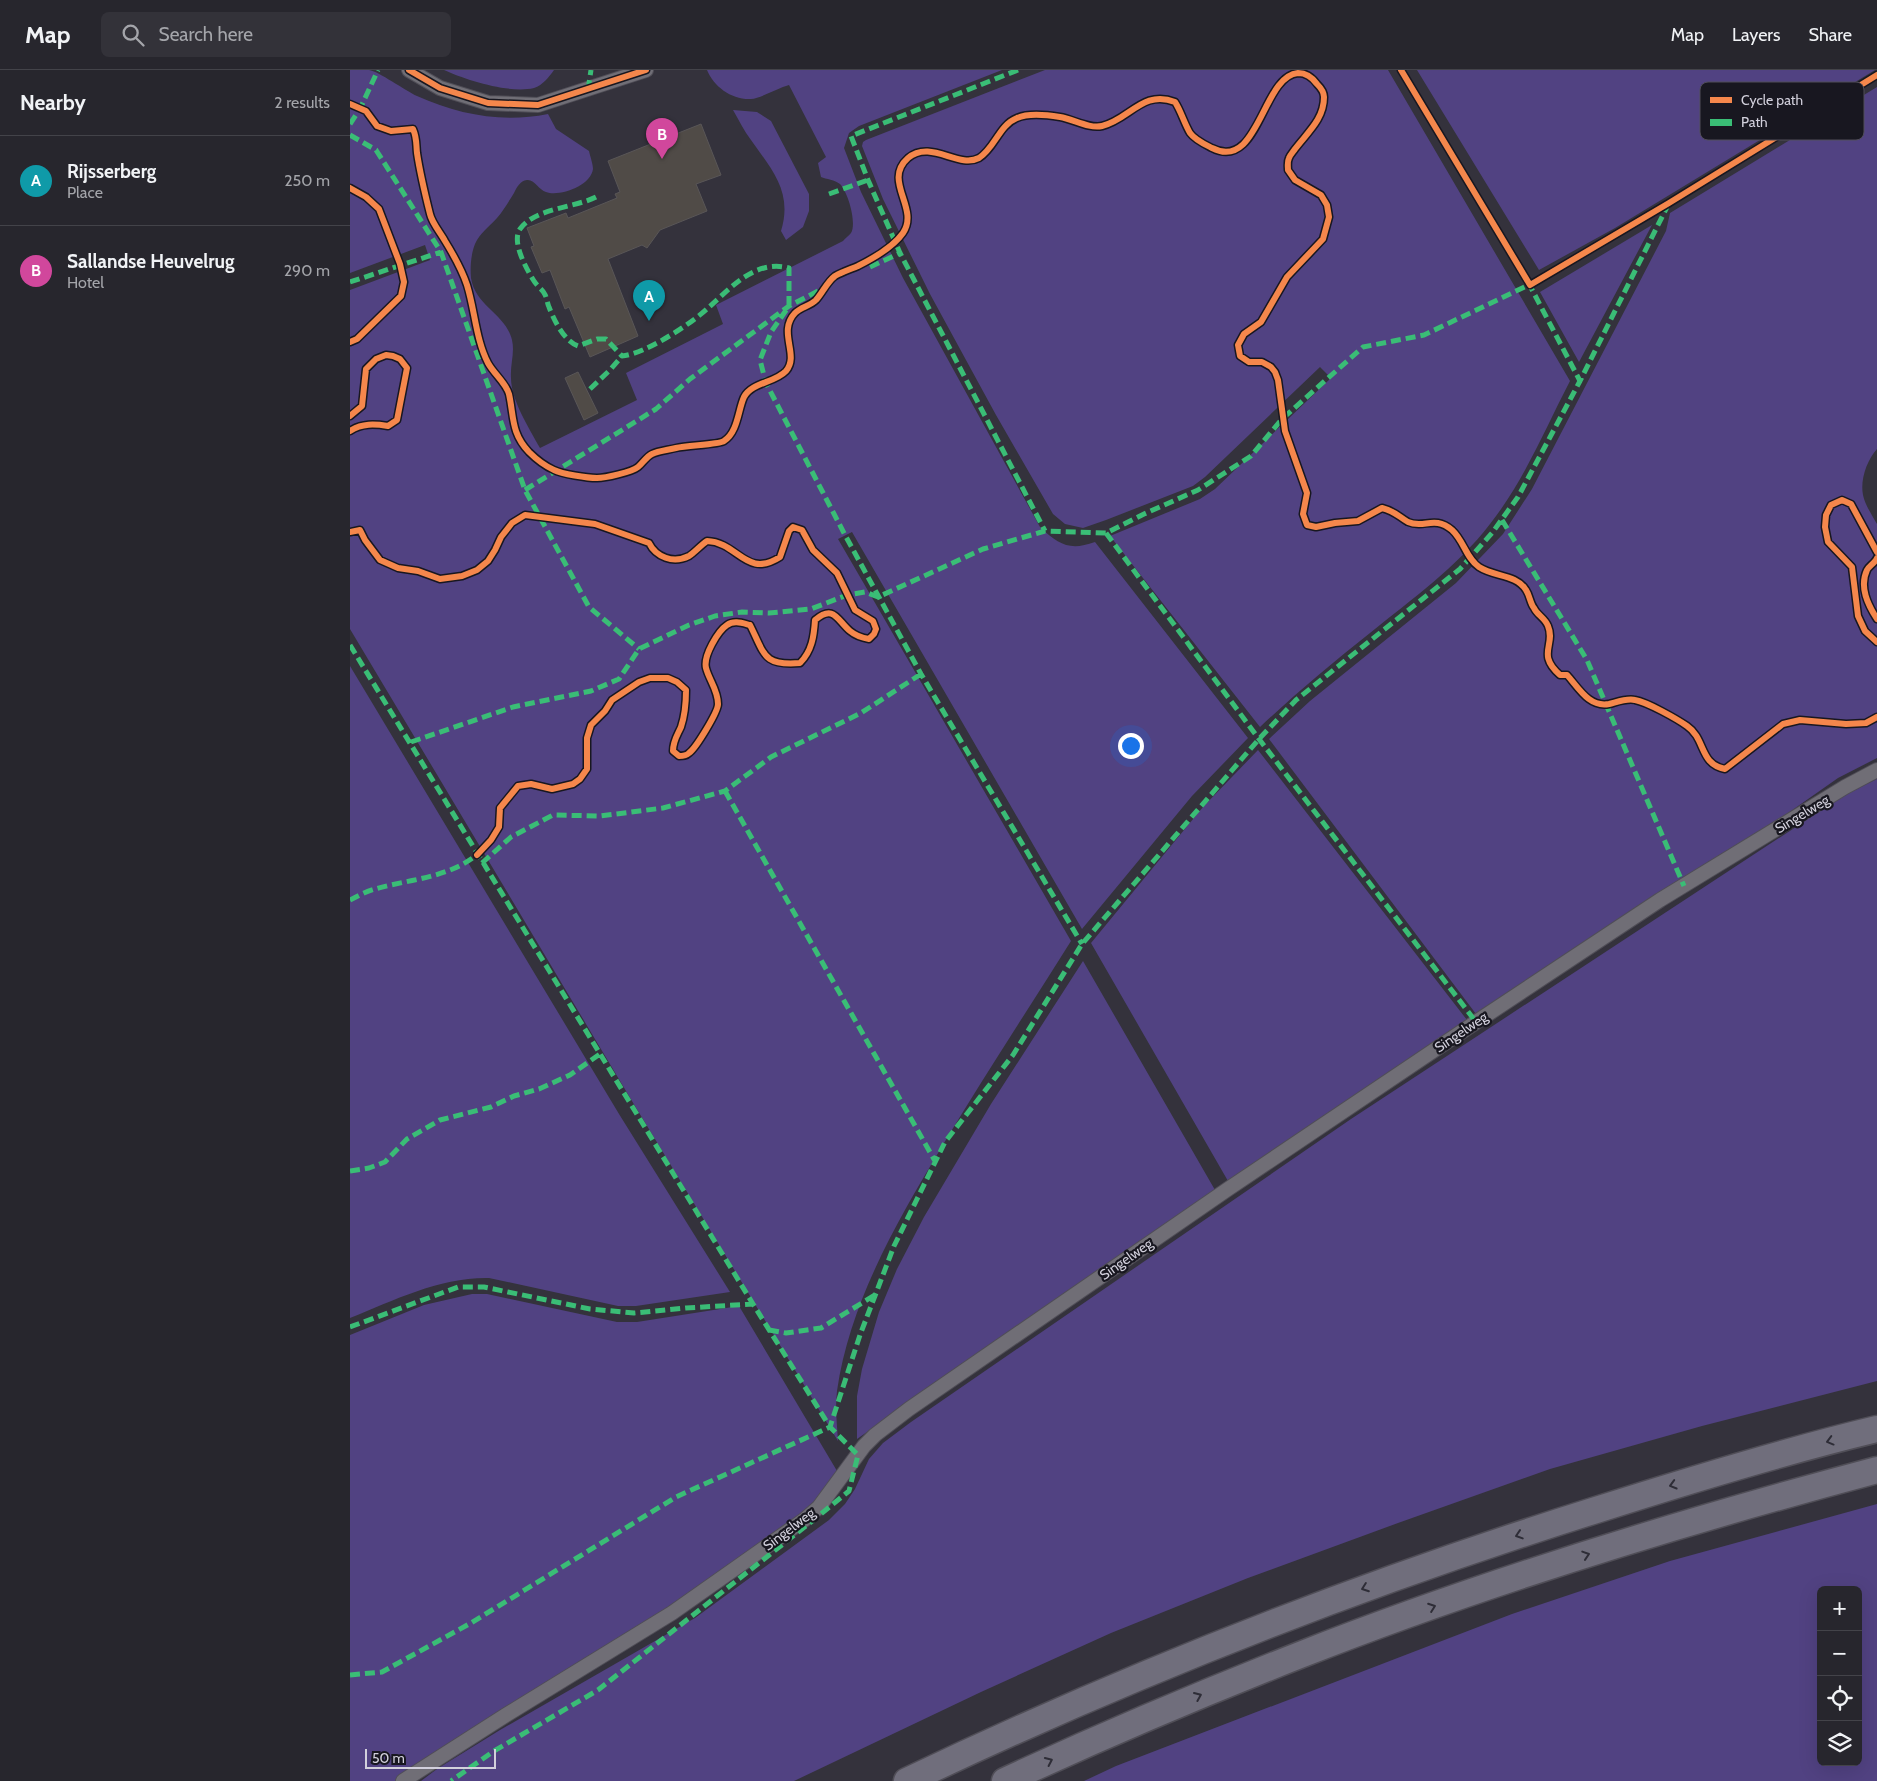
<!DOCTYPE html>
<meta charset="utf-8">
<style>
body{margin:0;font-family:Cabin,sans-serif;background:#333239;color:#f1f3f6}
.controls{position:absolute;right:15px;bottom:15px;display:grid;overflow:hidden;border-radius:8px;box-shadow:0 5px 20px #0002}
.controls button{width:45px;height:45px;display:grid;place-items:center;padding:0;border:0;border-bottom:1px solid #434349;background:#27262d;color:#f1f3f6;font:25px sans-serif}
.scale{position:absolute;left:15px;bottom:12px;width:131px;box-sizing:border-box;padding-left:5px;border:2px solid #d2d0dc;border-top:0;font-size:14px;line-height:18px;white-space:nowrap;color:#d2d0dc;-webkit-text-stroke:4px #181720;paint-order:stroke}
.you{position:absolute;left:780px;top:675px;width:18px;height:18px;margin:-12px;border:4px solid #fff;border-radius:50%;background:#1a73e8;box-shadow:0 0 0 8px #1a73e833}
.badge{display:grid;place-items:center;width:32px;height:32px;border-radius:50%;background:#95b2f1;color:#fff;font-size:16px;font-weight:700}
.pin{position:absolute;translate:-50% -41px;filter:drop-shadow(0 1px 2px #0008)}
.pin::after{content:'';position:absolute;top:26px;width:18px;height:15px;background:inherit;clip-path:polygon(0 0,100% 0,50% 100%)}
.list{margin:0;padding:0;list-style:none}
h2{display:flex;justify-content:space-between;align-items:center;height:65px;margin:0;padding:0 20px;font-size:21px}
h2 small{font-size:16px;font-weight:400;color:#a4a5aa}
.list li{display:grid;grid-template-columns:32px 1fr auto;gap:15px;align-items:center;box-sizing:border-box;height:90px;padding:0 20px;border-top:1px solid #434349}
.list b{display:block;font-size:19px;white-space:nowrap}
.list p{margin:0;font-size:16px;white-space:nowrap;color:#a4a5aa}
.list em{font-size:16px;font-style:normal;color:#a4a5aa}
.icon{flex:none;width:28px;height:28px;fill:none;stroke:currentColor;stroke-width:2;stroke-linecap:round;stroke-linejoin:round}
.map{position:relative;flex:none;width:1527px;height:1711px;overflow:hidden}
header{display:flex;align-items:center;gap:30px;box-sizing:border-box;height:70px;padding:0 25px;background:#27262d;border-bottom:1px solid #434349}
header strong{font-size:24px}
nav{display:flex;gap:28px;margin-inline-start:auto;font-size:18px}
.search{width:350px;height:45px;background:#333239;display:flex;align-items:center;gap:12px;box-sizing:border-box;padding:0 18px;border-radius:8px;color:#a4a5aa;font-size:19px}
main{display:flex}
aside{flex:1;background:#27262d}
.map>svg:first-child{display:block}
</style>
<header>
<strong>Map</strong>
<div class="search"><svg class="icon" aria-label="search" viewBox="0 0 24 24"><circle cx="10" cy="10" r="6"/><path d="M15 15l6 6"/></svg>Search here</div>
<nav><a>Map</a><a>Layers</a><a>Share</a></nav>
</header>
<main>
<aside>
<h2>Nearby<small>2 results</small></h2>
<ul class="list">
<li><span class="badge" style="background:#0f9aa8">A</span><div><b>Rijsserberg</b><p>Place</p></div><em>250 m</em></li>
<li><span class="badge" style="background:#d1479c">B</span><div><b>Sallandse Heuvelrug</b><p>Hotel</p></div><em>290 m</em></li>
</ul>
</aside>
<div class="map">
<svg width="1527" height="1711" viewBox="0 0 1527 1711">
<rect width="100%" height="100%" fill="#34323c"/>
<path fill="#514282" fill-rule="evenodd" d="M0 0C6 0 13 0 19 0 28 1 56 21 67 26 109 45 153 53 198 44L206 59 239 81C240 86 243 94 243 99 241 116 209 127 196 122 189 120 184 109 177 110 170 111 167 117 164 123 159 131 153 141 147 148 139 157 130 163 125 174 121 184 120 197 121 208 125 236 156 244 162 270 165 283 160 295 161 308 161 330 179 358 190 378L287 330 276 303 373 254 366 235 493 171C495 168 499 166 501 163 507 153 498 122 490 114 485 110 476 109 471 107L468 93 476 87 439 15C428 18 411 28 401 29 382 30 364 17 357 0H652L509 56 499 63 494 78 511 122 553 208 690 457C709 475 720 481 745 472L898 668 842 726 732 859 502 462 488 469 721 871C679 938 635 1005 594 1073 548 1150 500 1231 487 1321 485 1338 487 1354 488 1371L285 1036 0 559V220L80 190 75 175 0 203Z
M94 0H204C199 7 193 15 184 18 160 24 116 10 94 0Z
M695 0H1038L1220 311C1195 359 1174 411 1140 454 1107 497 1062 529 1020 563 982 593 945 624 910 657L760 466 850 429 865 419 981 308 970 297 855 407 843 416 756 450 733 458 715 454 703 444 646 345 580 224 533 129 512 76 513 72 516 70Z
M1067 0H1525L1265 158 1189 200Z
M1527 17V379C1517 390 1510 410 1513 425 1515 435 1522 445 1527 454V688L1488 708 1441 741 1126 944 919 669 960 631 1106 513 1153 464 1182 419 1316 161 1320 143Z
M383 40 407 42 421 51 459 124V141L453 157 436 170 431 161C443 122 422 100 401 70 394 61 389 50 383 40Z
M1302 155 1229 292 1190 222Z
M0 596 269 1044 380 1222 286 1236H268L139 1208C90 1207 45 1230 0 1248Z
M908 680 1117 950 878 1111 741 873 853 737Z
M1527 709V1311L1352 1356 1200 1399 1048 1453 898 1508 761 1563 631 1622 444 1711H71L87 1699 150 1660 345 1548 479 1450 495 1434 505 1419 519 1389 533 1373 561 1352 1001 1049 1496 724Z
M733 891 865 1120 507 1369V1326L512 1299 529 1242 547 1199 574 1147 641 1034Z
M122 1224H137L267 1252H287L389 1236 490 1406 467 1433 322 1536 76 1690 45 1711H0V1265L74 1235Z
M1527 1434V1711H734L766 1696 1162 1544 1320 1491ZM1471 1520H1508V1692H1471Z"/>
<path fill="#504b47" stroke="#595657" d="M351 54 371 105 346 114 357 141 310 160 297 178 292 175 258 189 288 266 240 287 219 237 215 239 200 200 192 203 181 177 184 176 177 158 216 143 218 148 267 128 265 124 270 122 258 91Z
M228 302 248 343 234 350 215 308Z"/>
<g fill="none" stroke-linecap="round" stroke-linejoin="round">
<defs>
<path id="minor" d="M59 0 90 18 138 33 188 35 296 0
M53 1711 156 1645 322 1543 454 1450 469 1437 514 1376 525 1365 559 1339 878 1119 1126 952 1310 830 1495 717 1527 700"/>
<path id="motorway" d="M557 1711C779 1605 1008 1515 1243 1441 1337 1411 1431 1382 1527 1359
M655 1711C752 1666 851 1624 950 1585 1138 1511 1332 1452 1527 1400"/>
</defs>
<use href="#minor" stroke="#504e57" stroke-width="16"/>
<use href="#motorway" stroke="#504e57" stroke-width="29"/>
<use href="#minor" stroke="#706e76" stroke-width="14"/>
<use href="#motorway" stroke="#706e7c" stroke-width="26"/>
<path stroke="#3abd76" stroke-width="5" stroke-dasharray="10 5" stroke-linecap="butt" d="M668 0 501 66 518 110 550 183 695 461
M238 20 241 0
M0 54 10 39 28 0
M0 65 26 80 91 182 175 420 239 537 289 579
M479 124 518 110
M246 127C224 138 185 138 170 159 161 172 177 200 184 211 187 216 192 219 194 223 197 227 197 233 199 237 204 250 214 271 228 276L247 269H256L272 286C295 284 341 254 358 238 381 218 405 189 439 198V236L421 262 410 290 416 313 495 465 571 604 732 874
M520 197 550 183
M0 212 91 182
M1178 212 1230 311
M240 319 260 300 272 286
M175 420 306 339 340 309 439 236 470 220
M1152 450 1237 590 1334 816
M756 463 909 669 1126 952
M0 575 403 1234 480 1357 508 1385 499 1421 466 1448 248 1620 144 1681 101 1711
M61 672 163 637 241 621 269 609 289 579 339 555 365 546 392 542 419 543 461 539 497 525 515 522 528 527 633 479 695 461 756 463 794 444 848 420 901 386 932 349 1013 277 1074 265 1183 213
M375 721 585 1091
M132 793 161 767 203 745 250 746 313 738 375 721 421 687 511 643 571 604
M0 830C8 826 17 821 25 819 60 809 100 808 129 783
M0 1101 19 1098 35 1092 57 1069 90 1050 141 1037 164 1026 189 1019 220 1005 250 984
M0 1257 108 1217H134L240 1239 284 1243 336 1238 403 1234
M419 1260 436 1263 471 1258 525 1225
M0 1605 32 1602 121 1553 326 1427 480 1357 510 1265 544 1176 595 1072 663 985 732 874 909 669 946 630 1110 499 1142 463 1168 427 1230 311 1318 135"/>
<defs>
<path id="cycleway" d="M59 0 90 18 138 33 188 35 296 0
M1051 0 1180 215 1319 133 1527 5
M0 34 16 41 27 56 41 61 63 59C67 68 66 74 67 83 70 103 75 124 80 144 82 153 90 162 95 171 103 184 112 200 117 215 125 241 126 270 138 293 144 304 156 313 159 324 164 347 161 363 179 382 185 388 195 396 204 400 212 404 237 408 247 408 255 408 282 402 288 397 293 393 296 387 302 384 308 381 318 380 326 378 337 375 368 375 374 371 388 362 388 340 394 327 402 312 425 313 436 301 450 285 427 262 445 243 451 237 460 236 466 230 473 222 477 212 485 206 492 202 501 199 508 196 522 189 544 176 553 163 570 138 532 111 558 88 581 69 608 99 629 88 645 78 649 55 667 48 678 43 698 45 710 47 723 49 739 59 752 56 779 50 793 19 825 32 831 41 834 53 840 63 845 70 854 74 862 78 909 102 912 6 948 3 956 3 962 7 967 14 970 17 974 22 974 27 974 49 958 62 945 79 943 82 940 85 939 88 937 92 938 97 938 100L945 110 971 125 977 135 979 147 973 169 937 207 911 252 894 264 888 275 890 286 899 292H912L921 297 925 302 928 310 935 361 957 423 953 444 957 455 966 457 985 453 1008 451 1032 438C1045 441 1049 447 1058 452 1074 459 1084 445 1102 460 1114 471 1116 488 1129 497 1144 507 1166 504 1176 520 1180 526 1180 533 1184 538 1187 545 1195 548 1198 556 1206 575 1186 584 1210 605H1217C1228 617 1239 638 1259 634 1267 632 1277 628 1285 630 1297 632 1327 649 1337 656 1356 669 1349 694 1375 699L1433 654 1450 650 1496 654 1516 653 1527 647
M0 118 16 127 29 139 50 194 54 212 51 226 7 269 0 272
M0 346 12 336 16 299 26 289 36 285 43 286 50 289 57 298 47 350 38 356C25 354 12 353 0 361
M0 462 10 460 15 470 30 490 48 498 68 501 90 509 112 506 127 500 138 491 145 480 151 467 162 453 175 445 245 454 299 473C306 487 323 494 339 486 345 482 351 475 357 471 388 472 396 509 430 487L439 461 443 457 452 460 463 480 487 503 505 540 523 551 526 559 524 564 519 569C513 568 506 566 500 561 487 550 484 534 465 550 464 566 462 581 450 593 413 596 415 585 400 555 392 553 384 550 377 555 368 561 353 586 356 598 359 610 368 620 368 634 368 642 346 678 339 683 336 686 333 686 329 686L323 681C323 671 327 666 331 657 335 645 336 633 336 620L327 612 318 608H300L289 612 262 630 255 641 241 655 237 668V699L230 709 223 714 202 719 181 714 168 716 150 738 149 757 141 770 127 785
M1527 482 1501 434 1492 430 1481 435 1476 445 1475 457 1478 472 1502 497 1508 546 1515 561 1527 572
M1527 488C1525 493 1519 496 1517 500 1509 517 1518 535 1527 549"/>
</defs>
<use href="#cycleway" stroke="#181720" stroke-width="9"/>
<use href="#cycleway" stroke="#f5874c" stroke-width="6"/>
</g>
<defs><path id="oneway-chevron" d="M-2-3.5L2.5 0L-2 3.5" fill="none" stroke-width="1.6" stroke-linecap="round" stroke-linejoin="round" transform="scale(1.25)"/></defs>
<g stroke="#2e2d37">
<use href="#oneway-chevron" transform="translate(1480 1371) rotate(165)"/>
<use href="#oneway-chevron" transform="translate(1323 1415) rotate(164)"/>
<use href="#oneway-chevron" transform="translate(1169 1465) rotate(162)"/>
<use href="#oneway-chevron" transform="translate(1236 1485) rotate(-18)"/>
<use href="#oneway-chevron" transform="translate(1015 1518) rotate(160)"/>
<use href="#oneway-chevron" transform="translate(1082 1537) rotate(-20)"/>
<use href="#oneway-chevron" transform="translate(848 1626) rotate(-23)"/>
<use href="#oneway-chevron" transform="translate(699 1691) rotate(-25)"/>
</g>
<g text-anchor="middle" stroke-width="4.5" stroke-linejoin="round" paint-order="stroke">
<g font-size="14" fill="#d2d0dc" stroke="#181720">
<text transform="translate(1452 744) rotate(-31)" y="5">Singelweg</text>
<text transform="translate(1111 962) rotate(-34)" y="5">Singelweg</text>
<text transform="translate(776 1189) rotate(-35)" y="5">Singelweg</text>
<text transform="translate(439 1459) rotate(-37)" y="5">Singelweg</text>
</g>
</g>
<rect x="1350" y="12" width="164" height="58" rx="8" fill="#181720" stroke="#504e58" stroke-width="1"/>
<rect x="1360" y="27" width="22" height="6" fill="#f5874c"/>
<rect x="1360" y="49" width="22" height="7" fill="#3abd76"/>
<g font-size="14" fill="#d2d0dc">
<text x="1391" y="35">Cycle path</text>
<text x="1391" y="57">Path</text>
</g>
</svg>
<div class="controls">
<button>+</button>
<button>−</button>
<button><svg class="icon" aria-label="locate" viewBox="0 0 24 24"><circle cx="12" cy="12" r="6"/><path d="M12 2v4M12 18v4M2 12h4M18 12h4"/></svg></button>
<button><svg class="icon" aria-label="layers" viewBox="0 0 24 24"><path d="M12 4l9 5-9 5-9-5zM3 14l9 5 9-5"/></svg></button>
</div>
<div class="scale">50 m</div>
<div class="you"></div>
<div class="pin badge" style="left:299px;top:251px;background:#0f9aa8">A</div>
<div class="pin badge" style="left:312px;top:89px;background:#d1479c">B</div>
</div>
</main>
